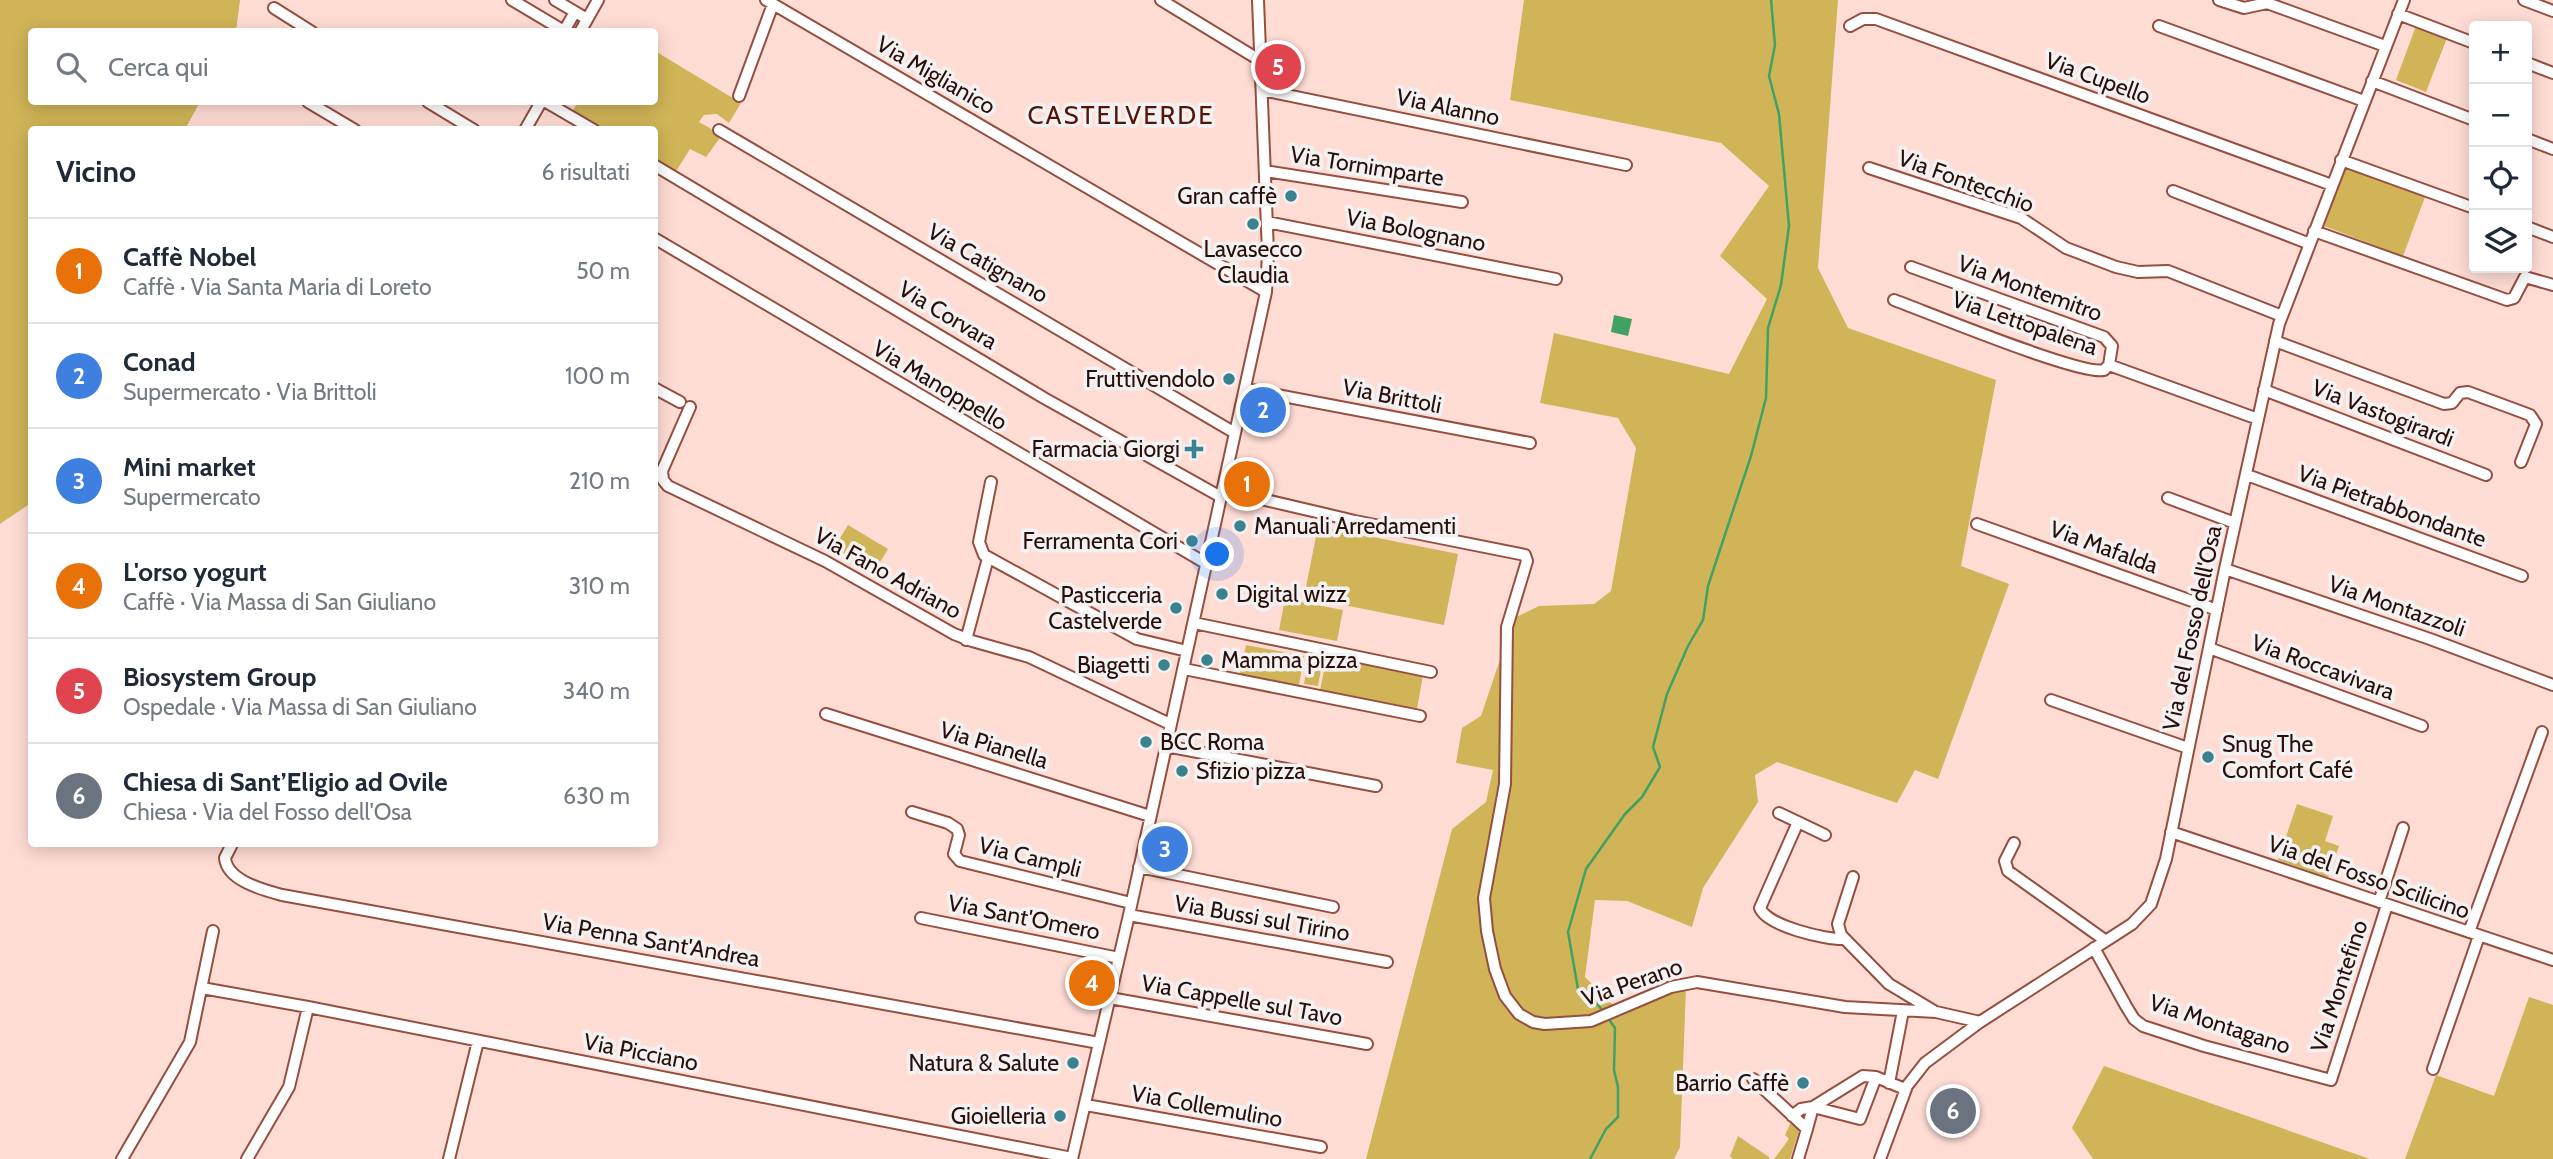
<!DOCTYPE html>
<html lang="it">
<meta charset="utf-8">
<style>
body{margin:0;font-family:Cabin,sans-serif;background:#f2f2f3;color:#1f2937}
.controls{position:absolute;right:21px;top:21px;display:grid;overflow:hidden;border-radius:7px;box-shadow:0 4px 18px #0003}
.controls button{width:63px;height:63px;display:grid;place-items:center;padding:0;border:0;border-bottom:2px solid #e0e1e3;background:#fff;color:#1f2937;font:35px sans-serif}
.you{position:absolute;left:1218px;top:555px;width:24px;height:24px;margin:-18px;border:5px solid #fff;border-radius:50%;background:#1a73e8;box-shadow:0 0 0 10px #1a73e833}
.badge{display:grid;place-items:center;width:46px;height:46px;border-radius:50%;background:#3c818f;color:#fff;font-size:23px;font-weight:700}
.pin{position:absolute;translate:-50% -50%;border:4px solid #fff;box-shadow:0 2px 7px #0006}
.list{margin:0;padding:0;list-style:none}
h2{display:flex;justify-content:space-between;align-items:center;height:91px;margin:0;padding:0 28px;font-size:30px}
h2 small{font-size:23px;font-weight:400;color:#747a83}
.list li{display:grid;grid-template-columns:46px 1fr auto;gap:21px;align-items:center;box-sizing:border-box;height:105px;padding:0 28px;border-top:2px solid #e0e1e3}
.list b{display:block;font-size:26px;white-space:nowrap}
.list p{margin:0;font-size:23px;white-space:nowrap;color:#747a83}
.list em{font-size:23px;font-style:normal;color:#747a83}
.icon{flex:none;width:38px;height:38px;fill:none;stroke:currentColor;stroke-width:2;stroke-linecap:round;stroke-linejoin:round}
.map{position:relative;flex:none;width:2553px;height:1159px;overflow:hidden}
.search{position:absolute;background:#fff;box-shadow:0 4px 18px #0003;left:28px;top:28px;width:630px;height:77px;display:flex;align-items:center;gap:18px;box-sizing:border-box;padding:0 24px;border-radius:7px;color:#747a83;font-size:26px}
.panel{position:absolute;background:#fff;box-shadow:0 4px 18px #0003;left:28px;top:126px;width:630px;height:721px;border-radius:7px}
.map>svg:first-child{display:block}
</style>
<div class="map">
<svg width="2553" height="1159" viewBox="0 0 2553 1159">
<rect width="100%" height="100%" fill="#ffddd5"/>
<path fill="#d1b457" d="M0 0H240L236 31 32 32V102H200L185 129 32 130 31 503 0 524Z
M1524 0H1838L1818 268 1848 328 1996 380 1961 566 2009 584 1938 779 1915 770 1897 803 1777 762 1755 775 1758 802 1703 888 1692 927 1627 901 1595 900 1585 977 1621 1013 1686 987 1680 1147 1674 1159H1366L1452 829 1486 802 1493 770 1456 763 1462 728 1481 716 1514 618 1539 606 1594 604 1611 591 1636 448 1618 418 1540 403 1554 333 1729 374 1767 299 1720 256 1769 186 1721 143 1510 100Z
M2416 26 2447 38 2426 92 2396 80Z
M655 51 741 103 729 123 717 114 704 115 699 122 722 135 706 157 690 149 675 173 655 161 654 130 601 129 572 112 578 102H654Z
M2346 167 2425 197 2403 256 2324 226Z
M848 525 888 549 874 572 834 548Z
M1318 526 1458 554 1444 625 1304 597Z
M1285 599 1343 610 1337 641 1279 630Z
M1246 645 1304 656 1299 685 1240 674Z
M1309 656 1323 658 1318 686 1304 684Z
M1327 656 1423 675 1417 709 1320 690Z
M2297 804 2333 816 2325 841 2339 846 2328 878 2278 860Z
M2529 997 2553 1005V1159H2405L2436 1075 2494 1096Z
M2104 1066 2370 1159H2093L2072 1128Z
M1791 1122 1799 1130 1790 1159H1774L1789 1139 1785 1135Z
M1738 1136 1769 1157V1159H1733L1730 1156Z"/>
<path fill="#3fa262" d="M1614 315 1632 319 1628 336 1611 332Z"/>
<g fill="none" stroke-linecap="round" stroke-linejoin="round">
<path stroke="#3fa262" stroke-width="2.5" d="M1604 1012 1597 1004 1578 989 1568 932 1586 869 1625 814 1642 797 1660 767 1653 747 1667 694 1688 646 1703 620 1708 586 1751 456 1766 398 1768 328 1781 285 1789 226 1779 114 1769 76 1775 45 1771 0
M1590 1159 1606 1129 1618 1117V1087L1614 1070 1615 1028 1608 1018"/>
<defs>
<path id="minor" d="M512 0 564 31 575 12
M555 0 587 19
M766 0 1266 292
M1161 0 1261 61
M2219 0 2244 8 2267 3 2385 46
M2524 0 2553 11
M274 8 312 32
M2398 14 2474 43
M1850 26 1863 19H1876L2332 185
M2159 26 2364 101
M580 32 598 0
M2527 63 2553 73
M2372 81 2474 120
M1262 90 1626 165
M739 96 773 4
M308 102 355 130
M428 102 474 130
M546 102 594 130
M525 130 541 102
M719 130 1235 433
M2527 139 2553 149
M2341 160 2474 208
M654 165 1044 398 1221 497
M1869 168 2021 218 2066 248 2116 267 2138 272 2168 271 2282 316
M1265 171 1462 202
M2173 191 2310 244
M1267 222 1556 279
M2527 227 2553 237
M2314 231 2507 300 2514 298 2525 277 2553 285
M654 238 1207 564
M1911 267 2104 337 2112 346 2109 365
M1894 300C1927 312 2081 376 2104 370L2109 365 2258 419
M2275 341 2444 404 2452 403 2460 393 2468 392 2530 415 2536 424 2521 462
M654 388 680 402
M1246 389 1530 443
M2264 390 2486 475
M690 407 662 471 663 480 668 486 825 561 954 634 972 641 1029 657 1170 724
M2247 475 2522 576
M991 482 979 542 984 555 1137 639 1187 651
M1223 490 1355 521 1525 555 1527 561 1507 627 1505 784 1484 898 1487 931 1495 969 1505 996 1519 1014 1533 1022 1545 1024 1591 1021 1671 987 1697 982 1845 1007 1936 1012 1980 1022
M2168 498 2235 523
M1977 524 2217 610
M2225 569 2430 639 2553 685
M1194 623 1431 672
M966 640 988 558
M2209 648 2422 726
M1184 669 1420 716
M2051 700 2188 748
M826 714 1150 816
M1166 746 1376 786
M912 812 948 823 957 829 959 835 954 854 960 861 1131 903
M1779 813 1798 822
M2171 832 2553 960
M1825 835 1798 822 1760 908C1767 926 1826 940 1844 939
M2014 843 2005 861 2008 871 2106 941
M232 844 225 858C227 881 264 890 282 895L1099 1043
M1139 867 1333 907
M1853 877 1838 924 1841 935 1889 984 1934 1011
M2379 902 2403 828
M1129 915 1387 962
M921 918 1119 958
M2469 932 2542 732
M2094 948 2126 1006 2134 1019 2143 1026 2204 1046 2331 1080 2387 905
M202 988 308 1007 1072 1158
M1110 998 1367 1044
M2433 1069 2479 936
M1753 1079 1807 1129 1813 1107
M1889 1083 1903 1011
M1086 1105 1321 1147
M1813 1107 1860 1119 1876 1077
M1792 1116 1801 1109 1813 1107 1863 1076 1876 1077 1905 1089
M122 1159 190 1042 213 931
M247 1159 289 1087 308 1007
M449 1159 478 1041
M1072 1159 1129 915 1266 292 1268 253 1258 0
M1798 1159 1807 1129
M1880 1159 1907 1086 1925 1063 1980 1022 2132 924 2151 904 2166 859 2225 569 2279 324 2404 0"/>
</defs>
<use href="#minor" stroke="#954e40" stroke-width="14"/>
<use href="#minor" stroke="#fff" stroke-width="10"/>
</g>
<g fill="#3c818f" stroke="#f2f2f2" stroke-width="2.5">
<circle cx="1291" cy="196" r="7"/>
<circle cx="1253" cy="224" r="7"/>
<circle cx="1229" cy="379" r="7"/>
<path d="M1190.5 438.5h7v7h7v7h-7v7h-7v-7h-7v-7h7z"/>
<circle cx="1240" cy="526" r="7"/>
<circle cx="1192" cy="541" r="7"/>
<circle cx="1222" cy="594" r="7"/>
<circle cx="1176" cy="608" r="7"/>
<circle cx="1207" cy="660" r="7"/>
<circle cx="1164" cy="665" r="7"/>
<circle cx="1146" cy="742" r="7"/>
<circle cx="2208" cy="757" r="7"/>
<circle cx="1182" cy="771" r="7"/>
<circle cx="1073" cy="1063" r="7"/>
<circle cx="1803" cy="1083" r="7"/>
<circle cx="1060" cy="1116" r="7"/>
</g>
<g text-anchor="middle" stroke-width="7" stroke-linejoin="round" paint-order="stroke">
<g font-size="23" fill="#2b0e09" stroke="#f2f2f2">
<text transform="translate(936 75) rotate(30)" y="8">Via Miglianico</text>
<text transform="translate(2098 78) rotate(20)" y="8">Via Cupello</text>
<text transform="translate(1448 107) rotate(12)" y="8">Via Alanno</text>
<text transform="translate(1367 166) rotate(9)" y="8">Via Tornimparte</text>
<text transform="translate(1966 181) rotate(20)" y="8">Via Fontecchio</text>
<text transform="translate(1416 230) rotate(11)" y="8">Via Bolognano</text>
<text transform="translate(988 263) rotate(30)" y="8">Via Catignano</text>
<text transform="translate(2030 288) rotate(20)" y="8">Via Montemitro</text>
<text transform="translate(948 315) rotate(31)" y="8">Via Corvara</text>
<text transform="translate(2025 323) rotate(19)" y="8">Via Lettopalena</text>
<text transform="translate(940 385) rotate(31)" y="8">Via Manoppello</text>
<text transform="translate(1392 396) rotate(11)" y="8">Via Brittoli</text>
<text transform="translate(2383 413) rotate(21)" y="8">Via Vastogirardi</text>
<text transform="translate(2392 506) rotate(20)" y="8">Via Pietrabbondante</text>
<text transform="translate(2104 547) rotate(20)" y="8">Via Mafalda</text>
<text transform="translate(888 573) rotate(29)" y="8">Via Fano Adriano</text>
<text transform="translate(2397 606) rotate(19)" y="8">Via Montazzoli</text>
<text transform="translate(2192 628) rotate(-78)" y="8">Via del Fosso dell'Osa</text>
<text transform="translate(2323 667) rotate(20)" y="8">Via Roccavivara</text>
<text transform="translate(994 745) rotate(17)" y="8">Via Pianella</text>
<text transform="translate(1030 857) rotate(14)" y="8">Via Campli</text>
<text transform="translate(2369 877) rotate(19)" y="8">Via del Fosso Scilicino</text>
<text transform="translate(1024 917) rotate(11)" y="8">Via Sant'Omero</text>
<text transform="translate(1262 918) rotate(10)" y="8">Via Bussi sul Tirino</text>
<text transform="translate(651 940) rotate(10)" y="8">Via Penna Sant'Andrea</text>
<text transform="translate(1632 982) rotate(-19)" y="8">Via Perano</text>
<text transform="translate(2339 986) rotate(-72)" y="8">Via Montefino</text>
<text transform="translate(1242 1000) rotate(10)" y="8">Via Cappelle sul Tavo</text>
<text transform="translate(2220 1024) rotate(18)" y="8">Via Montagano</text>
<text transform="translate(641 1052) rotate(11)" y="8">Via Picciano</text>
<text transform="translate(1207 1106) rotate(10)" y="8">Via Collemulino</text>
</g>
<g font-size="23" fill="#2b0e09" stroke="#f2f2f2" text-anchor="end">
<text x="1277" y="204">Gran caffè</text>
<text x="1253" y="257" text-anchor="middle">Lavasecco<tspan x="1253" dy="26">Claudia</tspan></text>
<text x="1215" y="387">Fruttivendolo</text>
<text x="1180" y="457">Farmacia Giorgi</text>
<text x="1254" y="534" text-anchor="start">Manuali Arredamenti</text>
<text x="1178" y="549">Ferramenta Cori</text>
<text x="1236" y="602" text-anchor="start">Digital wizz</text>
<text x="1162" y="603">Pasticceria<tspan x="1162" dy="26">Castelverde</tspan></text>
<text x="1221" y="668" text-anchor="start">Mamma pizza</text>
<text x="1150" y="673">Biagetti</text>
<text x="1160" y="750" text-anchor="start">BCC Roma</text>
<text x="2222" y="752" text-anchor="start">Snug The<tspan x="2222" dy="26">Comfort Café</tspan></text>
<text x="1196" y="779" text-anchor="start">Sfizio pizza</text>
<text x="1059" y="1071">Natura &amp; Salute</text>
<text x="1789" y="1091">Barrio Caffè</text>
<text x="1046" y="1124">Gioielleria</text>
</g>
<g font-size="26" letter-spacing="2" fill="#561409" stroke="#f2f2f2">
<text x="1121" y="124">CASTELVERDE</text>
</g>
</g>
</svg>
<div class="controls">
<button>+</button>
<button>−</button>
<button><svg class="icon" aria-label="locate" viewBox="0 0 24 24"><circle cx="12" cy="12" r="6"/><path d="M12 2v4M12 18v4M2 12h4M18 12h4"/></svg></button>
<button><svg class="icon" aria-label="layers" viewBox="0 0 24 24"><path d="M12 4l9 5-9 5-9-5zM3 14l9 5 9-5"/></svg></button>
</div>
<div class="you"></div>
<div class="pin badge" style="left:1247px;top:484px;background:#e8710a">1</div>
<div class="pin badge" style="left:1263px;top:410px;background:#3f7fe0">2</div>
<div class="pin badge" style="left:1165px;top:849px;background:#3f7fe0">3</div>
<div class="pin badge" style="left:1092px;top:983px;background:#e8710a">4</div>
<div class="pin badge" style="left:1278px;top:67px;background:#e0444e">5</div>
<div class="pin badge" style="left:1953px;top:1111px;background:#6b7280">6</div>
<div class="search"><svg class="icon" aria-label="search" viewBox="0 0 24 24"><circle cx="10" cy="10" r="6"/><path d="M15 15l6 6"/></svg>Cerca qui</div>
<section class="panel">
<h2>Vicino<small>6 risultati</small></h2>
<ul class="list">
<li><span class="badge" style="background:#e8710a">1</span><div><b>Caffè Nobel</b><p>Caffè · Via Santa Maria di Loreto</p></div><em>50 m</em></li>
<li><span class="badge" style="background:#3f7fe0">2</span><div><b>Conad</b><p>Supermercato · Via Brittoli</p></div><em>100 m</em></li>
<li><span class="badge" style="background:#3f7fe0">3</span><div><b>Mini market</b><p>Supermercato</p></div><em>210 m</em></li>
<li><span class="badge" style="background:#e8710a">4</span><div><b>L'orso yogurt</b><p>Caffè · Via Massa di San Giuliano</p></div><em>310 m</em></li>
<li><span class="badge" style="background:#e0444e">5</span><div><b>Biosystem Group</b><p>Ospedale · Via Massa di San Giuliano</p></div><em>340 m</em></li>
<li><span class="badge" style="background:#6b7280">6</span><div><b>Chiesa di Sant’Eligio ad Ovile</b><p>Chiesa · Via del Fosso dell'Osa</p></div><em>630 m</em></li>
</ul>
</section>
</div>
